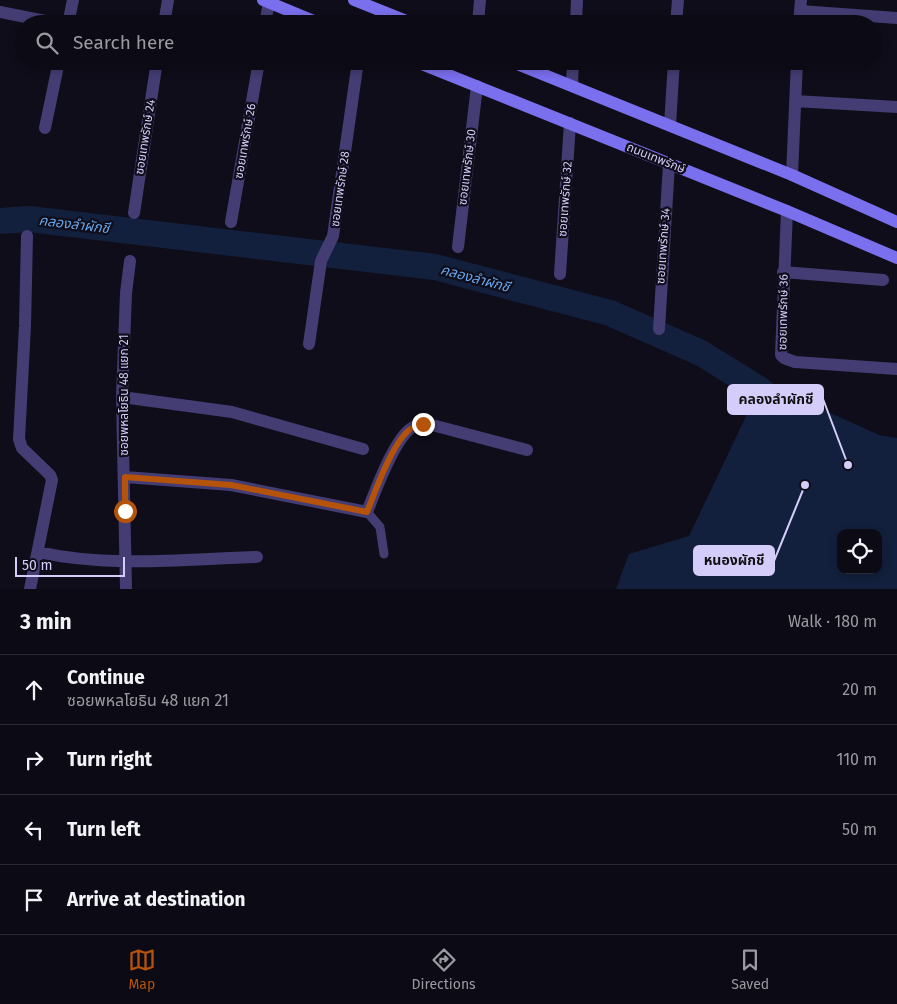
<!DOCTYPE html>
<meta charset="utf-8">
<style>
body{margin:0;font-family:"Fira Sans","Noto Sans Thai",sans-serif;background:#1a1822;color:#f1f3f6}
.controls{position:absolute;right:15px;bottom:15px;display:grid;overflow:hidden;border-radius:10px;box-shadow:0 2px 8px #0003}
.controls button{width:45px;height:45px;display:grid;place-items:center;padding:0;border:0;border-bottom:1px solid #2c2b34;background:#0c0a14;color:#f1f3f6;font:25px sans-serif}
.scale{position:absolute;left:15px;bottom:12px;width:110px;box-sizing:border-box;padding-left:5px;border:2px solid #d4ccf9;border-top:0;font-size:14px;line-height:18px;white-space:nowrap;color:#d4ccf9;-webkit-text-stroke:4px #100d1a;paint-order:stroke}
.stop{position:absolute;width:15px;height:15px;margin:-11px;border:4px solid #b45309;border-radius:50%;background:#fff}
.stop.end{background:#b45309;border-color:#fff;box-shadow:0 1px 5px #0008}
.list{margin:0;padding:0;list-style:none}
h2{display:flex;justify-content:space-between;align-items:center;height:65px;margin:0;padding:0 20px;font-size:21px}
h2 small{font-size:16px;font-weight:400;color:#9a9aa0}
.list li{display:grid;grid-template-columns:32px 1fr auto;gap:15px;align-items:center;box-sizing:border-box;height:70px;padding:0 20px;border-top:1px solid #2c2b34}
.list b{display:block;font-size:19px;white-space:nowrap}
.list p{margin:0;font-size:16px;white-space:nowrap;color:#9a9aa0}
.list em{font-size:16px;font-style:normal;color:#9a9aa0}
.icon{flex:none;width:28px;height:28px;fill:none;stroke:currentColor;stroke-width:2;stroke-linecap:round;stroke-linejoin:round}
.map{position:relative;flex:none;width:897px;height:589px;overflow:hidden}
.search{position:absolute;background:#0c0a14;box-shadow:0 2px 8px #0003;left:15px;right:15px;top:15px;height:55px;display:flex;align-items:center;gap:12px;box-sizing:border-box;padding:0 18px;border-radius:28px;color:#9a9aa0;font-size:19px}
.sheet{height:345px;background:#0c0a14}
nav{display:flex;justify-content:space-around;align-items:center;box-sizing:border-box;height:70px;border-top:1px solid #2c2b34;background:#0c0a14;font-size:14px;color:#9a9aa0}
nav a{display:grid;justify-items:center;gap:2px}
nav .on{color:#b45309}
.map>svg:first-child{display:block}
</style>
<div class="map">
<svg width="897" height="589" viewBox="0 0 897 589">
<rect width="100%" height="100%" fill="#100d1a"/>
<path fill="#12203d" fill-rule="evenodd" d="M759 389 793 396 879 435 897 438V589H616L629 554 689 536ZM841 533H878V570H841Z"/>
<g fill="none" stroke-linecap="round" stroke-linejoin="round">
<path stroke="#12203d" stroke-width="26" d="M0 221 29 219 435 267 610 313 701 353 759 389 786 412"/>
<path stroke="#433d73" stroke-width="9" d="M367 512 380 527 384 554"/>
<path stroke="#433d73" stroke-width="12" d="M800 11 897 18
M0 12 60 24
M68 24 73 0
M164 24 168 0
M265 24 269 2
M478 24 480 0
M576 24 577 0
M676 24 678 0
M799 24 801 0
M572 86 573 61
M795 101 897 107
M670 125 674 61
M45 128 59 61
M792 175 797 61
M787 211 781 355 784 358 795 362 897 369
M134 213 157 61
M231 222 259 61
M27 236 25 326 19 439 22 448 50 475 52 480 30 589
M458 247 477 86
M783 272 883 280
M560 274 570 123
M659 329 669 164
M309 344 321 261 333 236 358 61
M122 397 232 412 363 449
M125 477 231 485 367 512C375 492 395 436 413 427 421 423 428 425 436 426L527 450
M38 552C110 568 185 559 257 557
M126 589 122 397 126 293 130 261"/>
<path stroke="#7a6fed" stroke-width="12" d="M263 0 321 24
M354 0 414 24
M414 61 787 211 897 258
M510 61 792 175 897 222"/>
</g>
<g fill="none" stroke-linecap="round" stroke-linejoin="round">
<path stroke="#b45309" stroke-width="6" d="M125 511V477L231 485 367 512C375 492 394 438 412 428 415 426 420 425 423 424"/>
</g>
<g text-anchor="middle" stroke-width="4.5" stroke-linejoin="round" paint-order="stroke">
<g font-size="12" fill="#d4ccf9" stroke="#100d1a">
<text transform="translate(145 137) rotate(-81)" y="4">ซอยเทพรักษ์ 24</text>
<text transform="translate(245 141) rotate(-80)" y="4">ซอยเทพรักษ์ 26</text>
<text transform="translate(656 158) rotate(22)" y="4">ถนนเทพรักษ์</text>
<text transform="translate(467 167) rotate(-83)" y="4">ซอยเทพรักษ์ 30</text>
<text transform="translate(340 189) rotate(-82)" y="4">ซอยเทพรักษ์ 28</text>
<text transform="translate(565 199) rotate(-86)" y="4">ซอยเทพรักษ์ 32</text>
<text transform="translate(663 246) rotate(-86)" y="4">ซอยเทพรักษ์ 34</text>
<text transform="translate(783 312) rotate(-89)" y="4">ซอยเทพรักษ์ 36</text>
<text transform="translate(124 395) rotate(-90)" y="4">ซอยพหลโยธิน 48 แยก 21</text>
</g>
<g font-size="14" font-style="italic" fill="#67a5ec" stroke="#100d1a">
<text transform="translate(74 224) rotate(7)" y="5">คลองลำผักชี</text>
<text transform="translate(475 278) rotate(15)" y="5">คลองลำผักชี</text>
</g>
</g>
<path fill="none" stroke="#d4ccf9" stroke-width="2" d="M848 465L823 399M805 485L774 561"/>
<g fill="#d4ccf9" stroke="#100d1a" stroke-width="2">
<circle cx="848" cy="465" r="5"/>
<circle cx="805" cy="485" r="5"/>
</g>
<g fill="#d4ccf9" stroke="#d4ccf9" stroke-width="2">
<rect x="728" y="385" width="95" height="29" rx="5"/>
<rect x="694" y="546" width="80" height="29" rx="5"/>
</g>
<g font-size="14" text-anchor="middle" font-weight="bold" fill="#111">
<text x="776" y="404">คลองลำผักชี</text>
<text x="734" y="565">หนองผักชี</text>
</g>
</svg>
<div class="controls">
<button><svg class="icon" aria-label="locate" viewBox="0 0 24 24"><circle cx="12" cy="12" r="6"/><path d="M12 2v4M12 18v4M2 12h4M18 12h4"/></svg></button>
</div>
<div class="scale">50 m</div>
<div class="stop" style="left:125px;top:511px"></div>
<div class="stop end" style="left:423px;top:424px"></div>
<div class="search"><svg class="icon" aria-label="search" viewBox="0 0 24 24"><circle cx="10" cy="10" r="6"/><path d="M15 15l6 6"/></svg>Search here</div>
</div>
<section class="sheet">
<h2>3 min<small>Walk · 180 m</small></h2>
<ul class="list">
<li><svg class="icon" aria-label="ahead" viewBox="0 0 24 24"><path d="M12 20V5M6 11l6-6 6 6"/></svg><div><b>Continue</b><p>ซอยพหลโยธิน 48 แยก 21</p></div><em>20 m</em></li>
<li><svg class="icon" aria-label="right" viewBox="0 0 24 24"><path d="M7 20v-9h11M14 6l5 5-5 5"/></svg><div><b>Turn right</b></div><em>110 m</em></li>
<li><svg class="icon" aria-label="left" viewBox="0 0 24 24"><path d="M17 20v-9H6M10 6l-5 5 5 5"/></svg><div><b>Turn left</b></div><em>50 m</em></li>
<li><svg class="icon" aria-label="arrive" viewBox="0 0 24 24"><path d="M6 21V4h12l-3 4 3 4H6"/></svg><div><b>Arrive at destination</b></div></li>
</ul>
</section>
<nav>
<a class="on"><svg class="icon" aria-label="map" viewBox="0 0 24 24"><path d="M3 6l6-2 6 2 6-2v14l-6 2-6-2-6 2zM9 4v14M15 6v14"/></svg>Map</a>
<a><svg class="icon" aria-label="directions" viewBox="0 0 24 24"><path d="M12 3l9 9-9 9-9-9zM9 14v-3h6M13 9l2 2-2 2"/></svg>Directions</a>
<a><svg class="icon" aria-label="saved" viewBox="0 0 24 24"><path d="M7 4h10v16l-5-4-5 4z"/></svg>Saved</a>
</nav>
